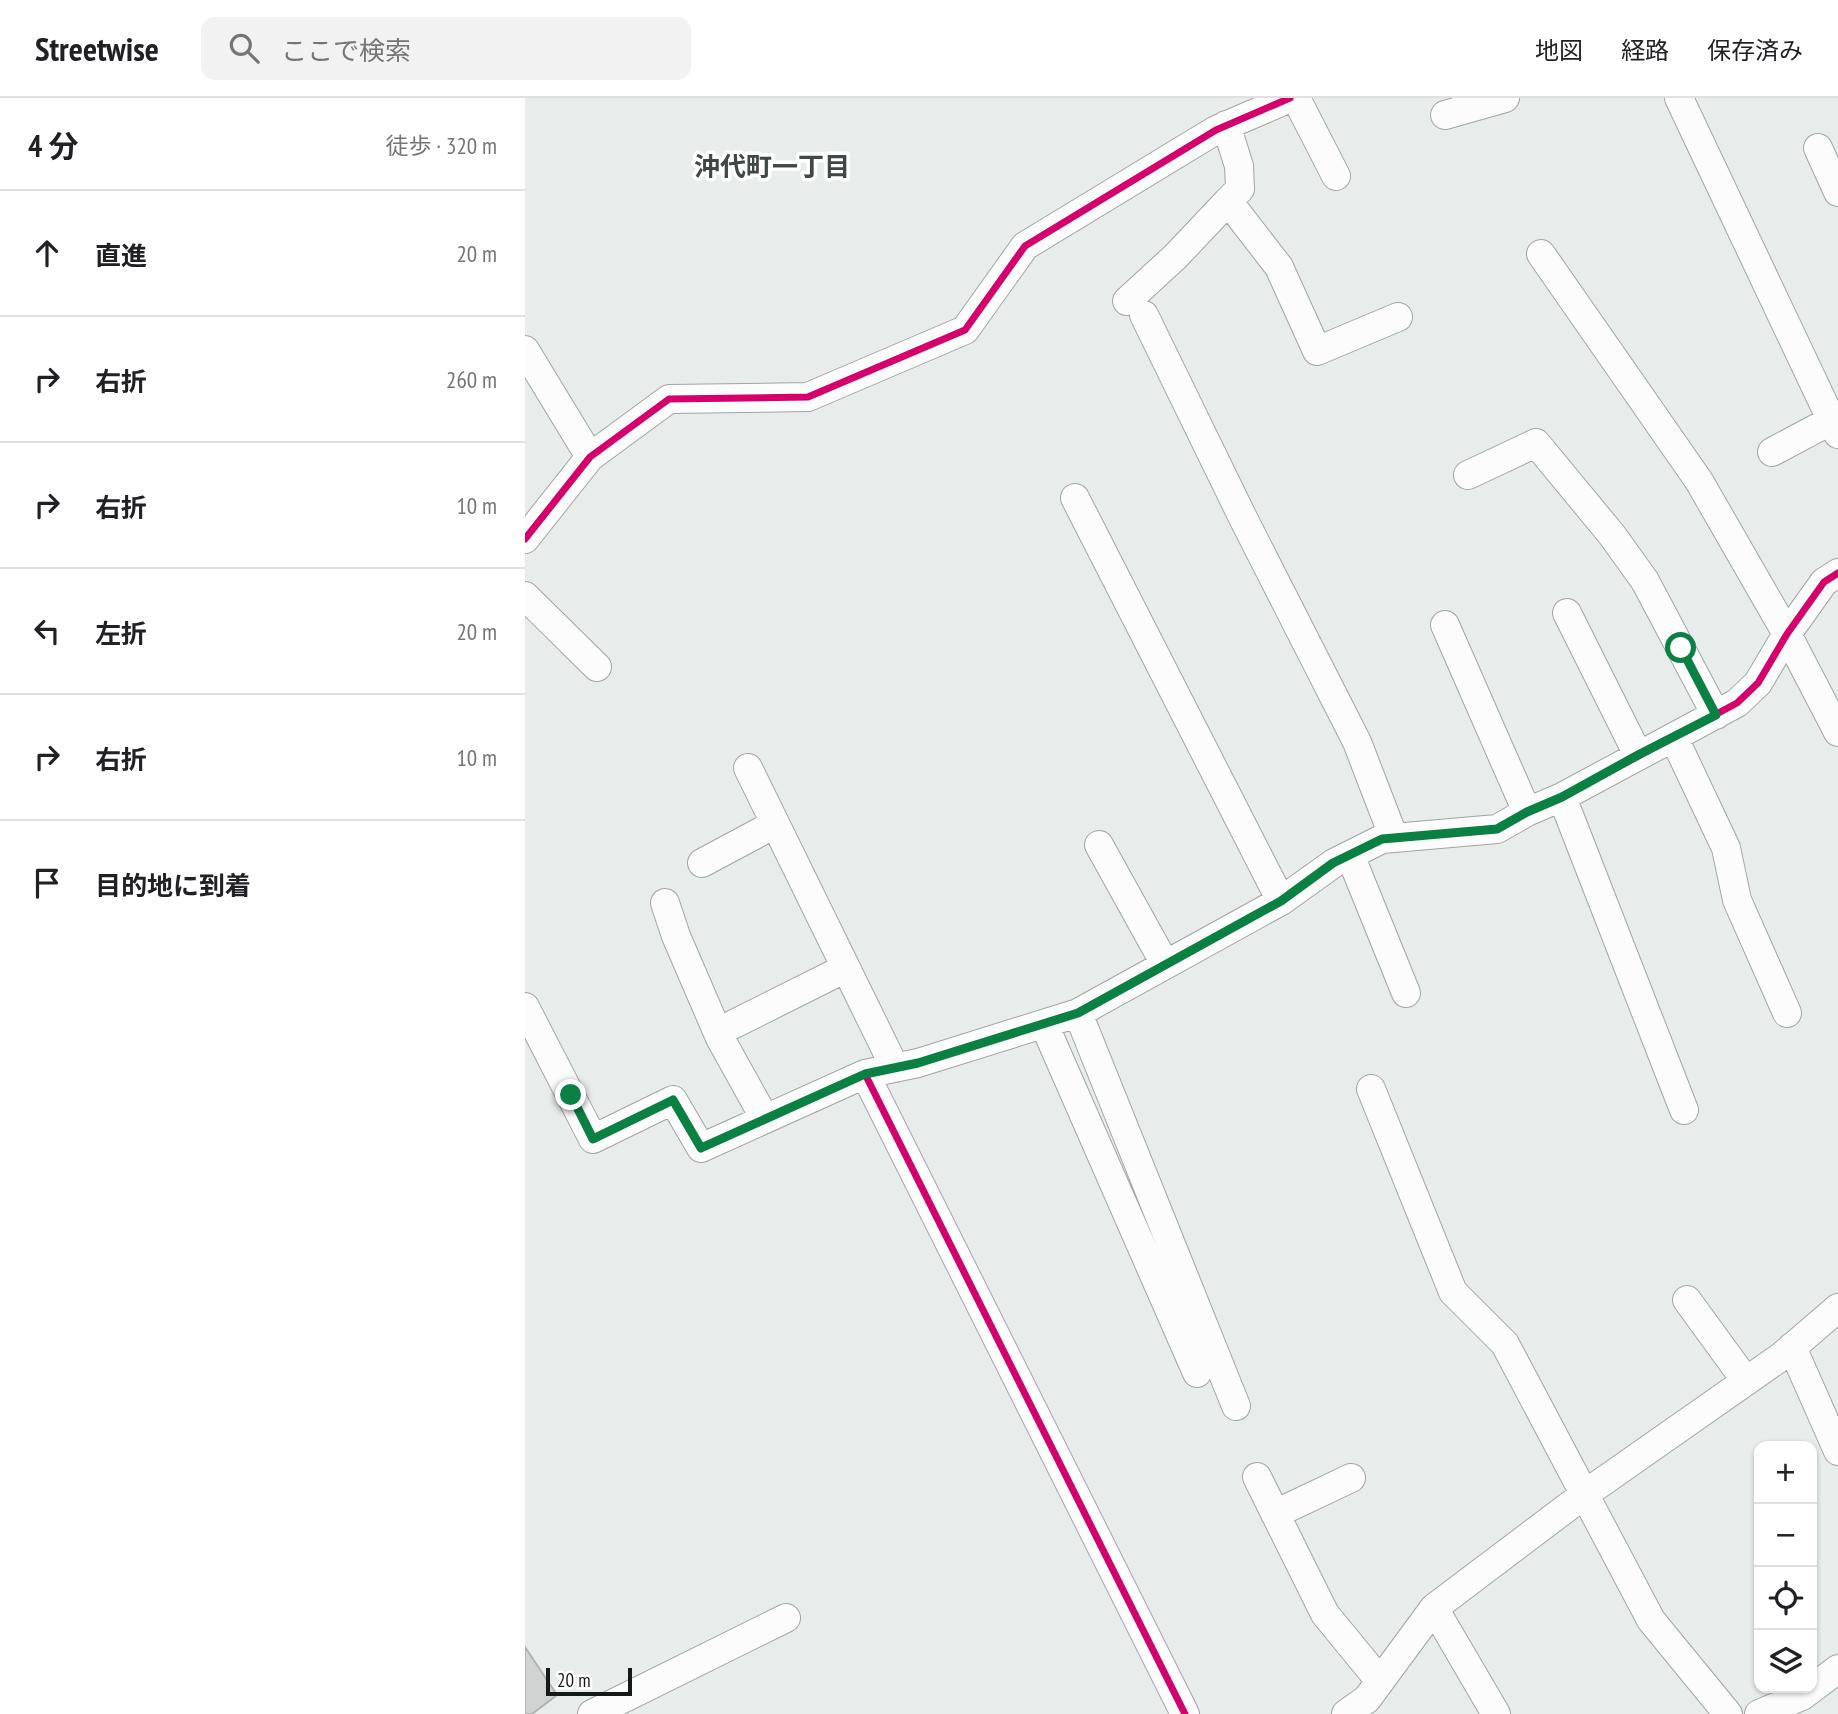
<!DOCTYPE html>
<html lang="ja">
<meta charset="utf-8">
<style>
body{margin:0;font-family:"PT Sans Narrow","Noto Sans JP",sans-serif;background:#f2f2f2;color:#202124}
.controls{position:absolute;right:21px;bottom:21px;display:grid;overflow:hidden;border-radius:14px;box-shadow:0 2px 5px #0004}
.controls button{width:63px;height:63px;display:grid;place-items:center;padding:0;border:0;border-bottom:2px solid #e0e0e0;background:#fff;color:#202124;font:35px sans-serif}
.scale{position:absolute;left:21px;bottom:18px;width:86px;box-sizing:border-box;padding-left:7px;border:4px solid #151917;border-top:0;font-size:19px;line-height:24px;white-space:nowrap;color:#151917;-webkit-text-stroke:5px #fff;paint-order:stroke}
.stop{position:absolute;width:21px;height:21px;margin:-16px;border:5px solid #0b8043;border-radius:50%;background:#fff}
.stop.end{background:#0b8043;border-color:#fff;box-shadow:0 2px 7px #0008}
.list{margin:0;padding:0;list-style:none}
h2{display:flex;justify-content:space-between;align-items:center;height:91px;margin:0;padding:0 28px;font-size:30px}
h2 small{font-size:23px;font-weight:400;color:#757577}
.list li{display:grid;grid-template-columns:46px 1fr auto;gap:21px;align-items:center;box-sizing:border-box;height:126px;padding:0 28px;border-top:2px solid #e0e0e0}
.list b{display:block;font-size:26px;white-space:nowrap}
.list em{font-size:23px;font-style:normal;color:#757577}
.icon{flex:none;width:38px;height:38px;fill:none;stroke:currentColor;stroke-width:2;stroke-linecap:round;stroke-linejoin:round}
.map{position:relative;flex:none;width:1313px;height:1616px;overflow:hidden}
header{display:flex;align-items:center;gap:42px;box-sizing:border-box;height:98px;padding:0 35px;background:#fff;border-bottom:2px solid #e0e0e0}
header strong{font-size:33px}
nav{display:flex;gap:38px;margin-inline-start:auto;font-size:24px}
.search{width:490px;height:63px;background:#f2f2f2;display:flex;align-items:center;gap:18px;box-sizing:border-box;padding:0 24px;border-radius:14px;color:#757577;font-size:26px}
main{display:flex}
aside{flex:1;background:#fff}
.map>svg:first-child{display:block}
</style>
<header>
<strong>Streetwise</strong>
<div class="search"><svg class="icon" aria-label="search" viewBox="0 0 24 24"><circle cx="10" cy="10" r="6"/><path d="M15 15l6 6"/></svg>ここで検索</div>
<nav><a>地図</a><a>経路</a><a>保存済み</a></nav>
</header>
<main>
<aside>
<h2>4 分<small>徒歩 · 320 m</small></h2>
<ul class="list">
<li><svg class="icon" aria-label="ahead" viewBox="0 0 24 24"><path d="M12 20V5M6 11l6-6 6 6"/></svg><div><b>直進</b></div><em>20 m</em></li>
<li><svg class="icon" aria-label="right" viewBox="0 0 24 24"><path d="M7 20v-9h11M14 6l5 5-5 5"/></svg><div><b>右折</b></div><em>260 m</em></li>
<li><svg class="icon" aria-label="right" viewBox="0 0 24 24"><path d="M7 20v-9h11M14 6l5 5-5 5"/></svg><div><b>右折</b></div><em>10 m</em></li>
<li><svg class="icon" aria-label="left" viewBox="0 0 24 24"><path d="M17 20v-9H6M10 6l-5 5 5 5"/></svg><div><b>左折</b></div><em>20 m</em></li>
<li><svg class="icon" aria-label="right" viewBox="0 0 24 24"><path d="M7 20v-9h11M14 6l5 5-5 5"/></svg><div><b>右折</b></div><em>10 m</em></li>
<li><svg class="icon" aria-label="arrive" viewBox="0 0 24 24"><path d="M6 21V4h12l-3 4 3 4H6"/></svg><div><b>目的地に到着</b></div></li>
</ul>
</aside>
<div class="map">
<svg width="1313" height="1616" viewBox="0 0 1313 1616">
<rect width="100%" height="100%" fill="#e8edeb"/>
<path fill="#d0d3d1" stroke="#b0b3b1" stroke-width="2" d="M0 1549 32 1597 7 1616H0Z"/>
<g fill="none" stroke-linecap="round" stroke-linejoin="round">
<defs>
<path id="minor" d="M771 0 811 78
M1154 0 1313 336
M920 17 980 0
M701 27 714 68 715 91 703 103 754 169 792 253 873 219
M1293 50 1313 94
M1016 156 1174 383 1262 536 1313 634
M602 203 650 159 703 103
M619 217 718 420 832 644 869 740
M0 252 65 359
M1247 354 1307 322
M943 377 1011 345 1087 437 1120 483 1191 617
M550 400 756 803
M0 441 65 359 144 301 283 299 440 232 500 148 691 32 765 0
M0 498 72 569
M1042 515 1113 657
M920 527 1002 714
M1149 640 1201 750 1212 802 1262 915
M223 670 370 970
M1037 699 1159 1012
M574 747 640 866
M825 757 881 895
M177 765 250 726
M140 805 151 838 195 940 240 1021
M0 909 68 1041 148 1002 176 1050 340 976
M553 915 711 1308
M519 926 672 1275
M193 934 321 870
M846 991 928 1194 980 1246 1126 1522 1203 1616
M1162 1202 1221 1283
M1267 1249 1313 1353
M732 1379 800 1516 855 1583
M750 1416 826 1380
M909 1510 971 1616
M67 1616 261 1520
M660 1616 340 976 393 965 553 915 756 803 809 765 857 741 972 731 1002 714 1037 699 1212 605 1233 585 1262 536 1299 484 1313 475
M821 1616 842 1601 909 1510 1060 1396 1257 1258 1313 1210
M1234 1616 1277 1598 1313 1571"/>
</defs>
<use href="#minor" stroke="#a0a4a3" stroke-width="30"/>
<use href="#minor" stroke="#fcfcfc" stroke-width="28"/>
<defs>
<path id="cycleway" d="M0 441 65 359 144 301 283 299 440 232 500 148 691 32 765 0
M660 1616 340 976 393 965 553 915 756 803 809 765 857 741 972 731 1002 714 1037 699 1212 605 1233 585 1262 536 1299 484 1313 475"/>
</defs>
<use href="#cycleway" stroke="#fff" stroke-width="11"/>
<use href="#cycleway" stroke="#d6006c" stroke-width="7"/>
</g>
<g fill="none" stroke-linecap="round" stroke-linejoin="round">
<path stroke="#0b8043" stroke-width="9" d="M46 997 68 1041 148 1002 176 1050 340 976 393 965 553 915 756 803 808 765 857 741 972 731 1002 714 1037 699 1113 657 1191 617 1156 550"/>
</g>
<g text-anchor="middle" stroke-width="7" stroke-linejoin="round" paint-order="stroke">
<g font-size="26" font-weight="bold" fill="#3f4844" stroke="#fff">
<text x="247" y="78">沖代町一丁目</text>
</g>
</g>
</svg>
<div class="controls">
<button>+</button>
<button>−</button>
<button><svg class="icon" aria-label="locate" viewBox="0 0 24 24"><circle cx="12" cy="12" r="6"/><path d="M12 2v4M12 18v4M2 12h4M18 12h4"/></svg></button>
<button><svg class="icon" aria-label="layers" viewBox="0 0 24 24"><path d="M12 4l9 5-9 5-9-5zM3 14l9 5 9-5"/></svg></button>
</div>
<div class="scale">20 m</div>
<div class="stop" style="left:1156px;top:550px"></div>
<div class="stop end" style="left:46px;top:997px"></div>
</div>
</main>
